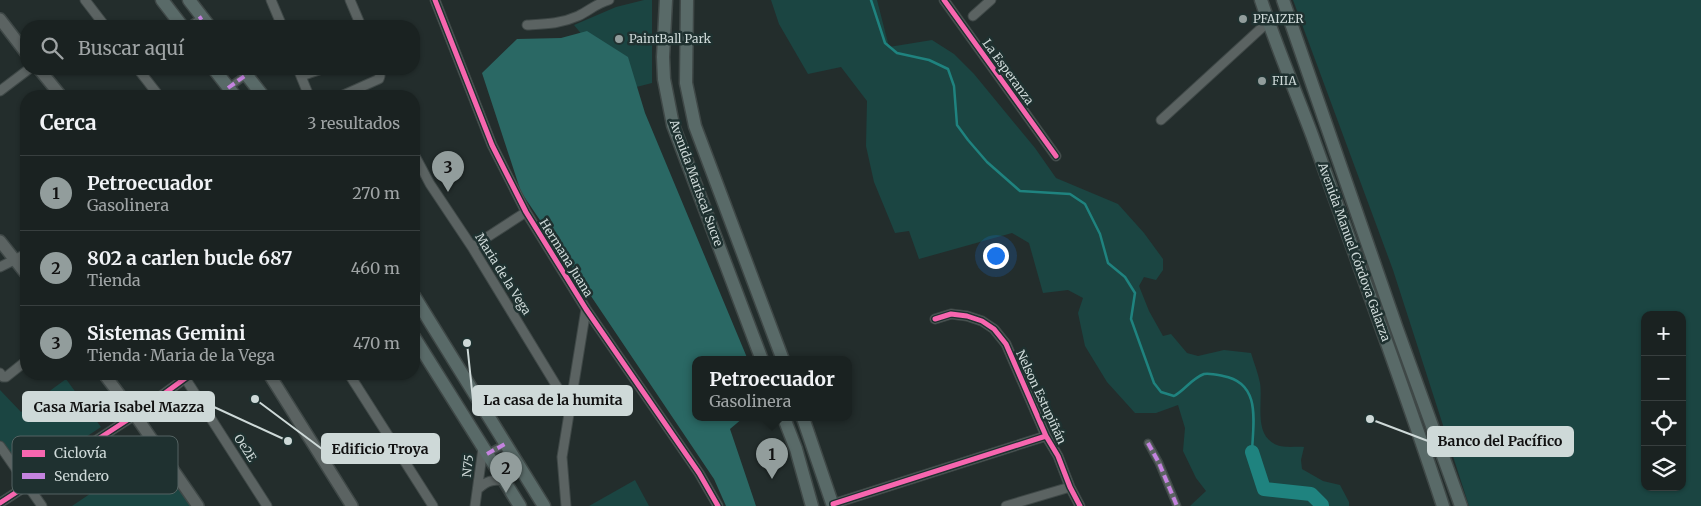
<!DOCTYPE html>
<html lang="es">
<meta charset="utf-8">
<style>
body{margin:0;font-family:Merriweather,serif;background:#272f2e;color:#f1f3f6}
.controls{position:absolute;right:15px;bottom:15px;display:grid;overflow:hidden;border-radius:10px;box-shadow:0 1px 4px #0004}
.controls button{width:45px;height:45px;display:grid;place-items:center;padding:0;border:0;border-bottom:1px solid #383f3f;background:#1a2221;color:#f1f3f6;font:25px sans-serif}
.you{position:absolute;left:995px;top:255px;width:18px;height:18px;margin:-12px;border:4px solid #fff;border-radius:50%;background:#1a73e8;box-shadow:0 0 0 8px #1a73e833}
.badge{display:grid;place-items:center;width:32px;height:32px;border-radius:50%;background:#929d9c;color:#111;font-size:16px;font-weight:700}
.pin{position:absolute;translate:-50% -41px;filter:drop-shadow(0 1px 2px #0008)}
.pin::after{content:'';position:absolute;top:26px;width:18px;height:15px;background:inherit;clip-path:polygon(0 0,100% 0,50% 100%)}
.popup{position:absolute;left:692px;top:356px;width:160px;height:65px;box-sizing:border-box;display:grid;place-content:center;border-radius:10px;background:#1a2221;filter:drop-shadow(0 1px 4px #0005);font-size:16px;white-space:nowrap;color:#9fa4a5}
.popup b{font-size:19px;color:#f1f3f6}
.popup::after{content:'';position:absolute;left:50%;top:100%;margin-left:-10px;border:10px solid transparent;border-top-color:#1a2221}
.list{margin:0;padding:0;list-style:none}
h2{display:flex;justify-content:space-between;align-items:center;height:65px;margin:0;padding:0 20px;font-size:21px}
h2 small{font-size:16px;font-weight:400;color:#9fa4a5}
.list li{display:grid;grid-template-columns:32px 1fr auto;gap:15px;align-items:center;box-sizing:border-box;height:75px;padding:0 20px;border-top:1px solid #383f3f}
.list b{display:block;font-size:19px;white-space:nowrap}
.list p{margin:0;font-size:16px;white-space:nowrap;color:#9fa4a5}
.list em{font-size:16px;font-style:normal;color:#9fa4a5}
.icon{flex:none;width:28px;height:28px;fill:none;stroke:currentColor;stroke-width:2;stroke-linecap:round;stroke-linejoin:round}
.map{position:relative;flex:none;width:1701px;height:506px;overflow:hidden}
.search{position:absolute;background:#1a2221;box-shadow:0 1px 4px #0004;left:20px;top:20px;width:400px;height:55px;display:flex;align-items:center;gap:12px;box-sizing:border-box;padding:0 18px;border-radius:20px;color:#9fa4a5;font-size:19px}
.panel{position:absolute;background:#1a2221;box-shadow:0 1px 4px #0004;left:20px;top:90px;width:400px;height:290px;border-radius:20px}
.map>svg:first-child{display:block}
</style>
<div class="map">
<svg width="1701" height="506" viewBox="0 0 1701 506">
<rect width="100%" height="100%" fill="#232d2c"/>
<path fill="#1b4542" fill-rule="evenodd" d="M644 0H652V83L617 92 597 53 574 25 616 7Z
M771 0H877L889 47 932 40 954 54 974 74 1035 148 1056 178 1118 204 1144 233 1163 259V270L1156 280 1144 277 1139 286 1149 311 1163 336 1171 334 1187 353 1198 356 1224 350 1251 353C1254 363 1258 373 1260 383 1263 401 1254 432 1273 443 1282 449 1294 446 1304 447L1301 460 1302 469 1323 481 1340 485 1349 502V506H1190L1206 491 1196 478 1183 451 1185 428 1178 405 1156 413H1135L1107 382 1085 346 1078 313 1083 298 1068 290 1043 293 1029 243 1012 233 919 259 909 231 895 233 874 182 866 146 867 101 841 67 808 74 779 24Z
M1293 0H1701V506H1469L1393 270ZM1645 315H1682V487H1645Z
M66 379 101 427 27 476 0 440V390L21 412Z
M152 452 191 506H72Z
M635 480 649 506H589Z"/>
<path fill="#2a6864" d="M587 31 628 57 645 113 748 360H696V418H743L730 429 756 506H726L714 479 521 192 482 73 517 39 561 38Z"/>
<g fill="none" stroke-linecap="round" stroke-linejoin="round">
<path stroke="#1f837f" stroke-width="2.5" d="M871 0 885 43 897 53 929 60 948 69 954 86 957 125 968 140 987 162 1020 191 1070 194 1085 204 1100 234 1108 263 1125 277 1135 293 1131 319 1154 383 1161 392 1174 396C1185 390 1191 379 1204 374 1210 373 1218 375 1223 376 1262 383 1253 423 1252 452"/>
<path stroke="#1f837f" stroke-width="14" d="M1252 452 1264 489 1311 494 1322 505 1321 506"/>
<defs>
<path id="pedestrian" d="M189 26 202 17
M228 88 246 75
M1148 443 1159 463 1177 506
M487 454 505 444"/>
<path id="minor" d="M85 0 105 26
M271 0 282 26
M350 0 361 26
M435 0 492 145 526 212 586 309 699 473 718 506
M944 0 1056 156
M973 16 991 0
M527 25C546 24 560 24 578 16 589 11 597 3 609 0
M138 69 159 96
M298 69 309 96
M301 76 322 69
M0 91 29 69
M341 96 379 79 380 76 378 69
M1161 120 1268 22
M414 154 430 184 472 247 570 408
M472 247 526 212
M0 267 26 254
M935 319 951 314 967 316 982 321 994 329 1006 344 1046 436 1058 456 1070 487 1080 506
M0 373 3 377H6L26 361
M349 374 433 506
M185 378 267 506
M0 446 42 506
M479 488C487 481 493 479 504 481
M0 503 135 415 191 374
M833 504 1046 436
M475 506 483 448
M566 506 562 457 586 309
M1006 506 1070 487"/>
<path id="secondary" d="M0 19 26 53
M39 69 61 96
M0 241 26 274
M104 374 135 415 198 506
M269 374 352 506"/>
<path id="primary" d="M162 0 182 26
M189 0 209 26
M666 0 663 57 664 79 673 125 762 360
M687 0 686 83 695 126 783 360
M1261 0C1276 45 1295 90 1312 135 1356 258 1402 381 1443 506
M1283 0 1397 329 1461 506
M214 69 235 96
M242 69 263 96
M414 296 544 506
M414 337 520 506
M784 418 796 449 812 506
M803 418 833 506"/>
</defs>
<use href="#pedestrian" stroke="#3f4847" stroke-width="9"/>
<use href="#minor" stroke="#3f4847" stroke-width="11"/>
<use href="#secondary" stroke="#3f4847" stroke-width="14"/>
<use href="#primary" stroke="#3f4847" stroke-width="15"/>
<use href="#pedestrian" stroke="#5b6362" stroke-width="6"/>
<use href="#minor" stroke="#5b6362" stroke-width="9"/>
<use href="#secondary" stroke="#5b6362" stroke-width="11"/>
<use href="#primary" stroke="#596a68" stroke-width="12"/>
<path stroke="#c483df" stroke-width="4" stroke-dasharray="8 4" stroke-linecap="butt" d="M189 26 202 17
M228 88 246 75
M1148 443 1159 463 1177 506
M487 454 505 444"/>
<defs>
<path id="cycleway" d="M435 0 492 145 526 212 586 309 699 473 718 506
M944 0 1056 156
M935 319 951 314 967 316 982 321 994 329 1006 344 1046 436 1058 456 1070 487 1080 506
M0 503 135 415 191 374
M833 504 1046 436"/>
</defs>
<use href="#cycleway" stroke="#1f3130" stroke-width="8"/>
<use href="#cycleway" stroke="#f766af" stroke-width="5"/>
</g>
<g fill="#929d9c" stroke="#1f3130" stroke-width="2">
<circle cx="1243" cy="19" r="5"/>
<circle cx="619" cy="39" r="5"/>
<circle cx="1262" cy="81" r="5"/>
</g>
<g text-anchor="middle" stroke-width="5" stroke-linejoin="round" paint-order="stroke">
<g font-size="12" fill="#ced9d8" stroke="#1f3130" text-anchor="start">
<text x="1253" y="23">PFAIZER</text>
<text x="629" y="43">PaintBall Park</text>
<text x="1272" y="85">FIIA</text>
</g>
<g font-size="12" fill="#ced9d8" stroke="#1f3130">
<text transform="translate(1008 72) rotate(54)" y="4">La Esperanza</text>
<text transform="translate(696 183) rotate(70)" y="4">Avenida Mariscal Sucre</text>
<text transform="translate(1354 252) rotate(70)" y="4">Avenida Manuel Córdova Galarza</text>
<text transform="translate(566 258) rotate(58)" y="4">Hermana Juana</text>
<text transform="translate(503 274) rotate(58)" y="4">Maria de la Vega</text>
<text transform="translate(1041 397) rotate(65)" y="4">Nelson Estupiñán</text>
<text transform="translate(245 448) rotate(57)" y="4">Oe2E</text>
<text transform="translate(468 466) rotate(-84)" y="4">N75</text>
</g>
</g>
<rect x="12" y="436" width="166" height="58" rx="8" fill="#1f3130" stroke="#546362" stroke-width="1"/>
<rect x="22" y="450" width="23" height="7" fill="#f766af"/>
<rect x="22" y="473" width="23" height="6" fill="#c483df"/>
<g font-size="14" fill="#ced9d8">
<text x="54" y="458">Ciclovía</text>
<text x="54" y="481">Sendero</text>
</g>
<path fill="none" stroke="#ced9d8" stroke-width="2" d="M467 343L473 400M288 441L214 407M1370 419L1428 441M255 399L322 449"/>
<g fill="#ced9d8" stroke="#1f3130" stroke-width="2">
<circle cx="467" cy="343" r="5"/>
<circle cx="288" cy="441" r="5"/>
<circle cx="1370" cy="419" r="5"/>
<circle cx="255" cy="399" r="5"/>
</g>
<g fill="#ced9d8" stroke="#ced9d8" stroke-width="2">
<rect x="473" y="386" width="159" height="29" rx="5"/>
<rect x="23" y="392" width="191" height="29" rx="5"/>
<rect x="1428" y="427" width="145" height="29" rx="5"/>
<rect x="322" y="434" width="117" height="29" rx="5"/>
</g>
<g font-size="14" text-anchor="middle" font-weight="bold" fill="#111">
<text x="553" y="405">La casa de la humita</text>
<text x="119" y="412">Casa Maria Isabel Mazza</text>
<text x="1500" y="446">Banco del Pacífico</text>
<text x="380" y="454">Edificio Troya</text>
</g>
</svg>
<div class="controls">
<button>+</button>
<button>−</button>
<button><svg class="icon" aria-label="locate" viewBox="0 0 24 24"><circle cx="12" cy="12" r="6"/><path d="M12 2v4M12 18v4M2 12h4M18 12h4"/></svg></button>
<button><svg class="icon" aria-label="layers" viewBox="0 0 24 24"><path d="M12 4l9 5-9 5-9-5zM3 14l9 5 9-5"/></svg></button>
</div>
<div class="you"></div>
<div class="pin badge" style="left:772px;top:479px">1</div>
<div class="popup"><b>Petroecuador</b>Gasolinera</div>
<div class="pin badge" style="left:506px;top:493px">2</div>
<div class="pin badge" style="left:448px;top:192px">3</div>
<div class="search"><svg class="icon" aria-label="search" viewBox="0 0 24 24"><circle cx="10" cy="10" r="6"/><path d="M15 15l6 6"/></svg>Buscar aquí</div>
<section class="panel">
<h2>Cerca<small>3 resultados</small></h2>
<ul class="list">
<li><span class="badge">1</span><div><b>Petroecuador</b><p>Gasolinera</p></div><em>270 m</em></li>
<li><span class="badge">2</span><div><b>802 a carlen bucle 687</b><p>Tienda</p></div><em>460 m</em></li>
<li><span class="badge">3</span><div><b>Sistemas Gemini</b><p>Tienda · Maria de la Vega</p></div><em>470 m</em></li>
</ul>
</section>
</div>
